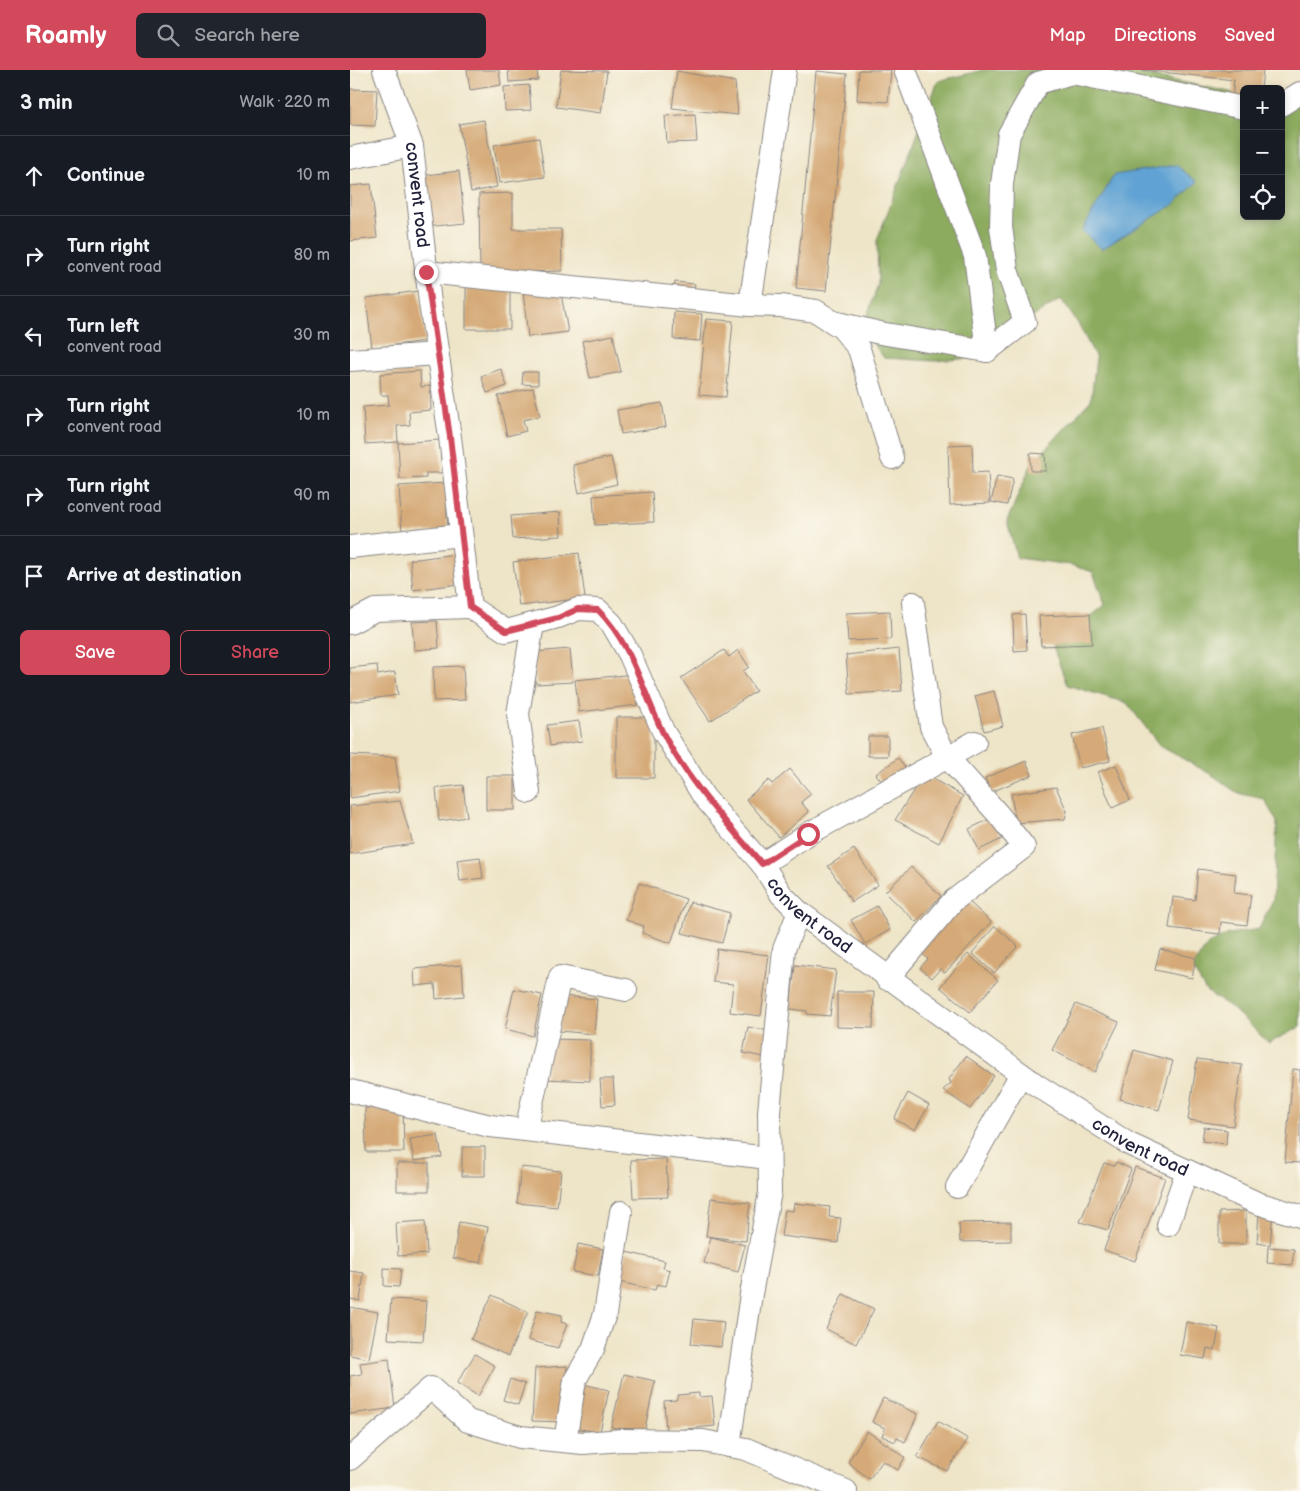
<!DOCTYPE html>
<meta charset="utf-8">
<style>
body{margin:0;font-family:"Balsamiq Sans",sans-serif;background:#20242c;color:#f1f3f6}
.controls{position:absolute;right:15px;top:15px;display:grid;overflow:hidden;border-radius:8px;box-shadow:0 2px 8px #0003}
.controls button{width:45px;height:45px;display:grid;place-items:center;padding:0;border:0;border-bottom:1px solid #363941;background:#171b24;color:#f1f3f6;font:25px sans-serif}
.stop{position:absolute;width:15px;height:15px;margin:-11px;border:4px solid #d1495b;border-radius:50%;background:#fff}
.stop.end{background:#d1495b;border-color:#fff;box-shadow:0 1px 5px #0008}
.list{margin:0;padding:0;list-style:none}
h2{display:flex;justify-content:space-between;align-items:center;height:65px;margin:0;padding:0 20px;font-size:21px}
h2 small{font-size:16px;font-weight:400;color:#9ea1a6}
.list li{display:grid;grid-template-columns:32px 1fr auto;gap:15px;align-items:center;box-sizing:border-box;height:80px;padding:0 20px;border-top:1px solid #363941}
.list b{display:block;font-size:19px;white-space:nowrap}
.list p{margin:0;font-size:16px;white-space:nowrap;color:#9ea1a6}
.list em{font-size:16px;font-style:normal;color:#9ea1a6}
.actions{display:flex;gap:10px;padding:15px 20px}
.actions a{flex:1;padding:11px 0;border:1px solid #d1495b;border-radius:8px;text-align:center;font-size:18px;color:#d1495b}
.actions .main{background:#d1495b;color:#fff}
.icon{flex:none;width:28px;height:28px;fill:none;stroke:currentColor;stroke-width:2;stroke-linecap:round;stroke-linejoin:round}
.map{position:relative;flex:none;width:950px;height:1421px;overflow:hidden}
header{display:flex;align-items:center;gap:30px;box-sizing:border-box;height:70px;padding:0 25px;background:#d1495b;color:#fff}
header strong{font-size:24px}
nav{display:flex;gap:28px;margin-inline-start:auto;font-size:18px}
.search{width:350px;height:45px;background:#20242c;display:flex;align-items:center;gap:12px;box-sizing:border-box;padding:0 18px;border-radius:8px;color:#9ea1a6;font-size:19px}
main{display:flex}
aside{flex:1;background:#171b24}
.map>svg:first-child{display:block}
</style>
<header>
<strong>Roamly</strong>
<div class="search"><svg class="icon" aria-label="search" viewBox="0 0 24 24"><circle cx="10" cy="10" r="6"/><path d="M15 15l6 6"/></svg>Search here</div>
<nav><a>Map</a><a>Directions</a><a>Saved</a></nav>
</header>
<main>
<aside>
<h2>3 min<small>Walk · 220 m</small></h2>
<ul class="list">
<li><svg class="icon" aria-label="ahead" viewBox="0 0 24 24"><path d="M12 20V5M6 11l6-6 6 6"/></svg><div><b>Continue</b></div><em>10 m</em></li>
<li><svg class="icon" aria-label="right" viewBox="0 0 24 24"><path d="M7 20v-9h11M14 6l5 5-5 5"/></svg><div><b>Turn right</b><p>convent road</p></div><em>80 m</em></li>
<li><svg class="icon" aria-label="left" viewBox="0 0 24 24"><path d="M17 20v-9H6M10 6l-5 5 5 5"/></svg><div><b>Turn left</b><p>convent road</p></div><em>30 m</em></li>
<li><svg class="icon" aria-label="right" viewBox="0 0 24 24"><path d="M7 20v-9h11M14 6l5 5-5 5"/></svg><div><b>Turn right</b><p>convent road</p></div><em>10 m</em></li>
<li><svg class="icon" aria-label="right" viewBox="0 0 24 24"><path d="M7 20v-9h11M14 6l5 5-5 5"/></svg><div><b>Turn right</b><p>convent road</p></div><em>90 m</em></li>
<li><svg class="icon" aria-label="arrive" viewBox="0 0 24 24"><path d="M6 21V4h12l-3 4 3 4H6"/></svg><div><b>Arrive at destination</b></div></li>
</ul>
<div class="actions"><a class="main">Save</a><a>Share</a></div>
</aside>
<div class="map">
<svg width="950" height="1421" viewBox="0 0 950 1421">
<rect width="100%" height="100%" fill="#fbf7ec"/>
<filter id="ink" filterUnits="userSpaceOnUse"><feTurbulence type="fractalNoise" baseFrequency=".02" numOctaves="2"/><feDisplacementMap in="SourceGraphic" scale="10" xChannelSelector="R" yChannelSelector="G"/><feConvolveMatrix kernelMatrix="1 2 1 2 8 2 1 2 1" color-interpolation-filters="sRGB"/></filter>
<filter id="wash" filterUnits="userSpaceOnUse"><feTurbulence type="fractalNoise" baseFrequency=".0096" numOctaves="4" result="noise"/><feDisplacementMap in="SourceGraphic" scale="20" xChannelSelector="R" yChannelSelector="G"/><feGaussianBlur stdDeviation="1.12" result="paint"/><feColorMatrix in="noise" values="0 0 0 0 0 0 0 0 0 0 0 0 0 0 0 0 0 1.4 0 .05"/><feComposite in="paint" operator="in"/></filter>
<g filter="url(#wash)">
<rect width="100%" height="100%" fill="#eee5c8"/>
<path fill="#8cab5f" stroke="#57664d" d="M633 0H773L894 25V146H931V28L950 30V957L919 973 883 939 856 921 842 898 858 874 879 864 909 859 923 830 927 752 914 729 887 723 864 706 810 676 777 633 717 615 703 577 755 535 743 502 721 495 667 488 657 451 681 395 741 330 746 288 729 255 711 229 675 252 638 287 584 291 534 288 513 259 528 214 527 170 588 11Z"/>
<path fill="#5ea2d3" stroke="#406287" d="M826 95 847 112 823 135 752 179 732 161 764 105Z"/>
<g id="blocks">
<path fill="#d5aa78" d="M117 0H149L151 15 120 20Z
M158 0H187L188 10 159 12Z
M211 0 257 1 251 43 206 37Z
M509 0H541L538 32 507 30Z
M793 0H913L911 19H894V32L882 31 884 10Z
M327 1 385 12 388 45 322 38Z
M466 1 497 4 476 221 446 218Z
M179 15 181 40 155 41 154 17Z
M0 19 27 20 25 56 0 55Z
M345 44 347 72 317 73 315 46Z
M134 50 147 117 121 122 109 54Z
M189 68 195 107 150 113 144 75Z
M109 101 115 153 75 157 68 106Z
M21 114 27 168 0 171V116Z
M163 123V159H211L212 201 130 203 129 124Z
M325 212 345 214 343 227 323 224Z
M116 214H160V259H116Z
M210 218 218 262 178 267 173 222Z
M69 221 75 271 22 278 16 228Z
M324 242 352 244 350 271 323 269Z
M356 249 383 251 376 327 349 325Z
M263 265 271 302 240 308 232 271Z
M151 299 157 316 137 323 131 306Z
M70 301 71 317 80 316 81 340 59 342 60 355 47 356 48 372 15 374 13 337 39 335 38 325H31L30 304Z
M173 302H188V315L172 314Z
M183 318 190 346 173 350 176 361 157 366 148 326Z
M312 333 316 357 271 364 267 340Z
M90 370 92 403H76V408L50 409 48 373Z
M622 374 623 403 638 402 640 433 600 435 598 375Z
M680 383 695 384 696 401H681Z
M261 387 267 414 229 423 223 395Z
M647 406 663 409 657 435 641 432Z
M95 413 98 461 52 463 49 416Z
M302 422 304 452 245 455 243 426Z
M210 442 211 466 163 469 161 446Z
M229 483 235 528 169 536 163 492Z
M105 484 109 514 63 520 60 490Z
M540 541 541 569 498 571 496 543Z
M675 544 677 580 664 581 663 545Z
M740 544 742 574 691 576 689 546Z
M87 551 89 578 64 580 62 552Z
M220 579 223 612 186 614 183 582Z
M549 579 552 621 499 624 496 585Z
M374 580 379 587 388 580 399 597 393 601 406 621 360 651 331 608Z
M27 595 28 605 45 602 48 625 0 632V598Z
M113 596 115 630 84 631 83 597Z
M285 604 288 635 229 642 225 610Z
M644 621 653 656 634 661 625 626Z
M266 647H304V708H266Z
M229 651 232 671 200 676 197 655Z
M752 658 760 691 730 698 722 665Z
M518 666H538V686H518Z
M0 685 45 687 50 721 0 728Z
M548 688 558 701 536 717 526 704Z
M676 691 682 705 641 722 635 708Z
M766 695 780 730 762 738 748 702Z
M440 699 461 724 451 732 459 742 429 767 396 729 419 710 422 714Z
M574 704 613 726 589 773 545 750Z
M136 706H165V740H136Z
M113 715 117 747 89 751 86 718Z
M706 717 717 741 715 749 666 753 661 724Z
M50 731 63 774 0 784V736Z
M642 748 652 769 629 780 619 759Z
M504 779 528 815 502 832 478 796Z
M130 787 133 808 110 811 107 790Z
M561 797 591 826 566 852 535 822Z
M848 799 886 804 884 823 901 825 897 855 871 852 870 864 819 858 823 827 845 830Z
M289 813 336 829 321 873 292 863 294 856 276 850Z
M615 828 641 852 595 903 590 899 582 908 570 898 578 889 568 880Z
M340 832 380 843 372 873 332 863Z
M527 836 540 860 515 874 501 850Z
M645 856 668 876 644 903 622 883Z
M367 879 419 885 411 946 380 942 383 914 363 912Z
M810 879 846 888 842 908 805 900Z
M618 884 648 910 620 942 590 917Z
M112 895 114 926 86 929 85 914 65 916 64 899Z
M445 895 486 900 480 946 457 944V941L440 939Z
M164 919 192 925 183 966 155 959Z
M487 922H524L523 958 487 957Z
M212 926 247 929 244 964 209 961Z
M726 934 769 952 745 1002 702 980Z
M398 957 419 961 414 987 393 983Z
M200 969 240 970V1011L195 1009Z
M784 980 823 991 809 1040 770 1029Z
M616 986 644 1006 620 1039 593 1020 601 1013 599 1009Z
M847 989 892 995 883 1056 838 1050Z
M943 999 950 1000V1093L935 1092Z
M250 1009H263L265 1035 252 1036Z
M558 1023 579 1035 565 1060 544 1049Z
M53 1037 54 1082H16L15 1038Z
M854 1057 877 1060 876 1074 852 1071Z
M88 1065 92 1087 64 1091 60 1069Z
M112 1077H135V1106H112Z
M316 1089 318 1127 283 1128 281 1090Z
M766 1092 781 1099 758 1160 730 1152 754 1093 764 1096Z
M47 1093H79V1121H47Z
M171 1097 211 1101 207 1137 167 1133Z
M785 1097 815 1108 785 1191 754 1180Z
M361 1128 400 1133 396 1171 356 1166Z
M444 1133 480 1137 479 1147 491 1148 488 1173 431 1166 435 1140 443 1141Z
M896 1141V1174H869V1142Z
M909 1142 923 1143 920 1175 907 1173Z
M75 1151 77 1184 48 1186 46 1153Z
M109 1152 138 1157 131 1193 103 1188Z
M661 1152V1171L610 1172 609 1153Z
M361 1167 395 1175 388 1202 354 1193Z
M228 1174 253 1179 248 1206 223 1202Z
M918 1177 944 1179 942 1195 917 1193Z
M276 1182 315 1191 313 1198 320 1200 316 1216 307 1214 305 1220 269 1212Z
M34 1198 51 1199 49 1217 34 1216Z
M0 1201 14 1203 10 1231 0 1229Z
M493 1224 524 1239 506 1274 476 1259Z
M142 1225 178 1242 158 1286 121 1269Z
M41 1229 76 1231 73 1271 38 1269Z
M0 1237 28 1242 19 1289 0 1285Z
M187 1240 212 1245 211 1252 217 1254 208 1278 178 1270Z
M344 1249 374 1252 371 1277 341 1274Z
M836 1252 869 1258 865 1280 857 1278 855 1289 830 1285Z
M125 1284 145 1296 128 1326 107 1313Z
M39 1289 45 1338 0 1344V1306L12 1304 10 1293Z
M217 1296 213 1352 182 1351 185 1298Z
M274 1304 305 1311 294 1363 261 1357Z
M160 1309 175 1314 168 1335 153 1330Z
M233 1314 259 1320 250 1362 223 1358Z
M349 1323V1327L362 1326 365 1356 316 1361 314 1331 326 1330 328 1325Z
M533 1328 568 1344 555 1372 547 1368 545 1372 532 1366 535 1358 522 1352Z
M588 1351 618 1369 597 1401 567 1387Z
M517 1361 555 1387 548 1400 533 1391 519 1409 498 1392Z"/>
</g>
</g>
<g filter="url(#ink)">
<use href="#blocks" fill-opacity="0" stroke="#888482" stroke-width="1"/>
<g fill="none" stroke-linecap="round" stroke-linejoin="round">
<defs>
<g id="minor">
<path id="s1" d="M34 0 62 76 80 233 100 367 120 537 156 561 208 547 228 539 248 540 262 554 280 585 313 661 354 727 412 794 431 824 449 842 685 1014 779 1074 907 1133 950 1146"/>
<path d="M555 0 625 186 637 281"/>
<path d="M931 35 950 23"/>
<path d="M0 88 62 76"/>
<path d="M76 202 400 235 431 236 466 241 492 258 509 279 542 388"/>
<path d="M400 235 435 0"/>
<path d="M483 252 530 263 637 281 675 252 657 200 651 157 652 114 659 64 688 13 722 3 894 38"/>
<path d="M0 290 87 284"/>
<path d="M0 477 111 465"/>
<path d="M0 553 25 540 120 537"/>
<path d="M179 722 168 644 183 554"/>
<path d="M412 794 458 764 625 672"/>
<path d="M537 909 603 831 674 777 648 744 597 687 581 657 563 533"/>
<path d="M0 1021 140 1056 419 1088"/>
<path d="M176 1060 210 907 276 920"/>
<path d="M607 1117 671 1004"/>
<path d="M818 1155 837 1101"/>
<path d="M215 1371 225 1310 243 1279 255 1244 271 1142"/>
<path d="M379 1376 401 1224 420 1122 419 1042 434 879 449 842"/>
<path d="M0 1389 81 1318 118 1351 170 1367 233 1373 273 1370 353 1371 396 1379 496 1421"/>
</g>
</defs>
<use href="#minor" stroke="#888482" stroke-width="24"/>
<use href="#minor" stroke="#fff" stroke-width="22"/>
</g>
</g>
<g fill="none" stroke-linecap="round" stroke-linejoin="round" filter="url(#ink)">
<path stroke="#d1495b" stroke-width="6" d="M76 202 100 367 120 537 156 561 208 548 228 539 248 540C282 574 292 619 312 661 337 711 376 752 412 794L458 764"/>
</g>
<g text-anchor="middle" stroke-width="4.5" stroke-linejoin="round" paint-order="stroke">
<g font-size="18" fill="#22223b" stroke="#fbf7ec">
<text dy="6" stroke="none"><textPath href="#s1" startOffset="130">convent road</textPath></text>
<text dy="6" stroke="none"><textPath href="#s1" startOffset="1060">convent road</textPath></text>
<text dy="6" stroke="none"><textPath href="#s1" startOffset="1465">convent road</textPath></text>
</g>
</g>
</svg>
<div class="controls">
<button>+</button>
<button>−</button>
<button><svg class="icon" aria-label="locate" viewBox="0 0 24 24"><circle cx="12" cy="12" r="6"/><path d="M12 2v4M12 18v4M2 12h4M18 12h4"/></svg></button>
</div>
<div class="stop" style="left:458px;top:764px"></div>
<div class="stop end" style="left:76px;top:202px"></div>
</div>
</main>
